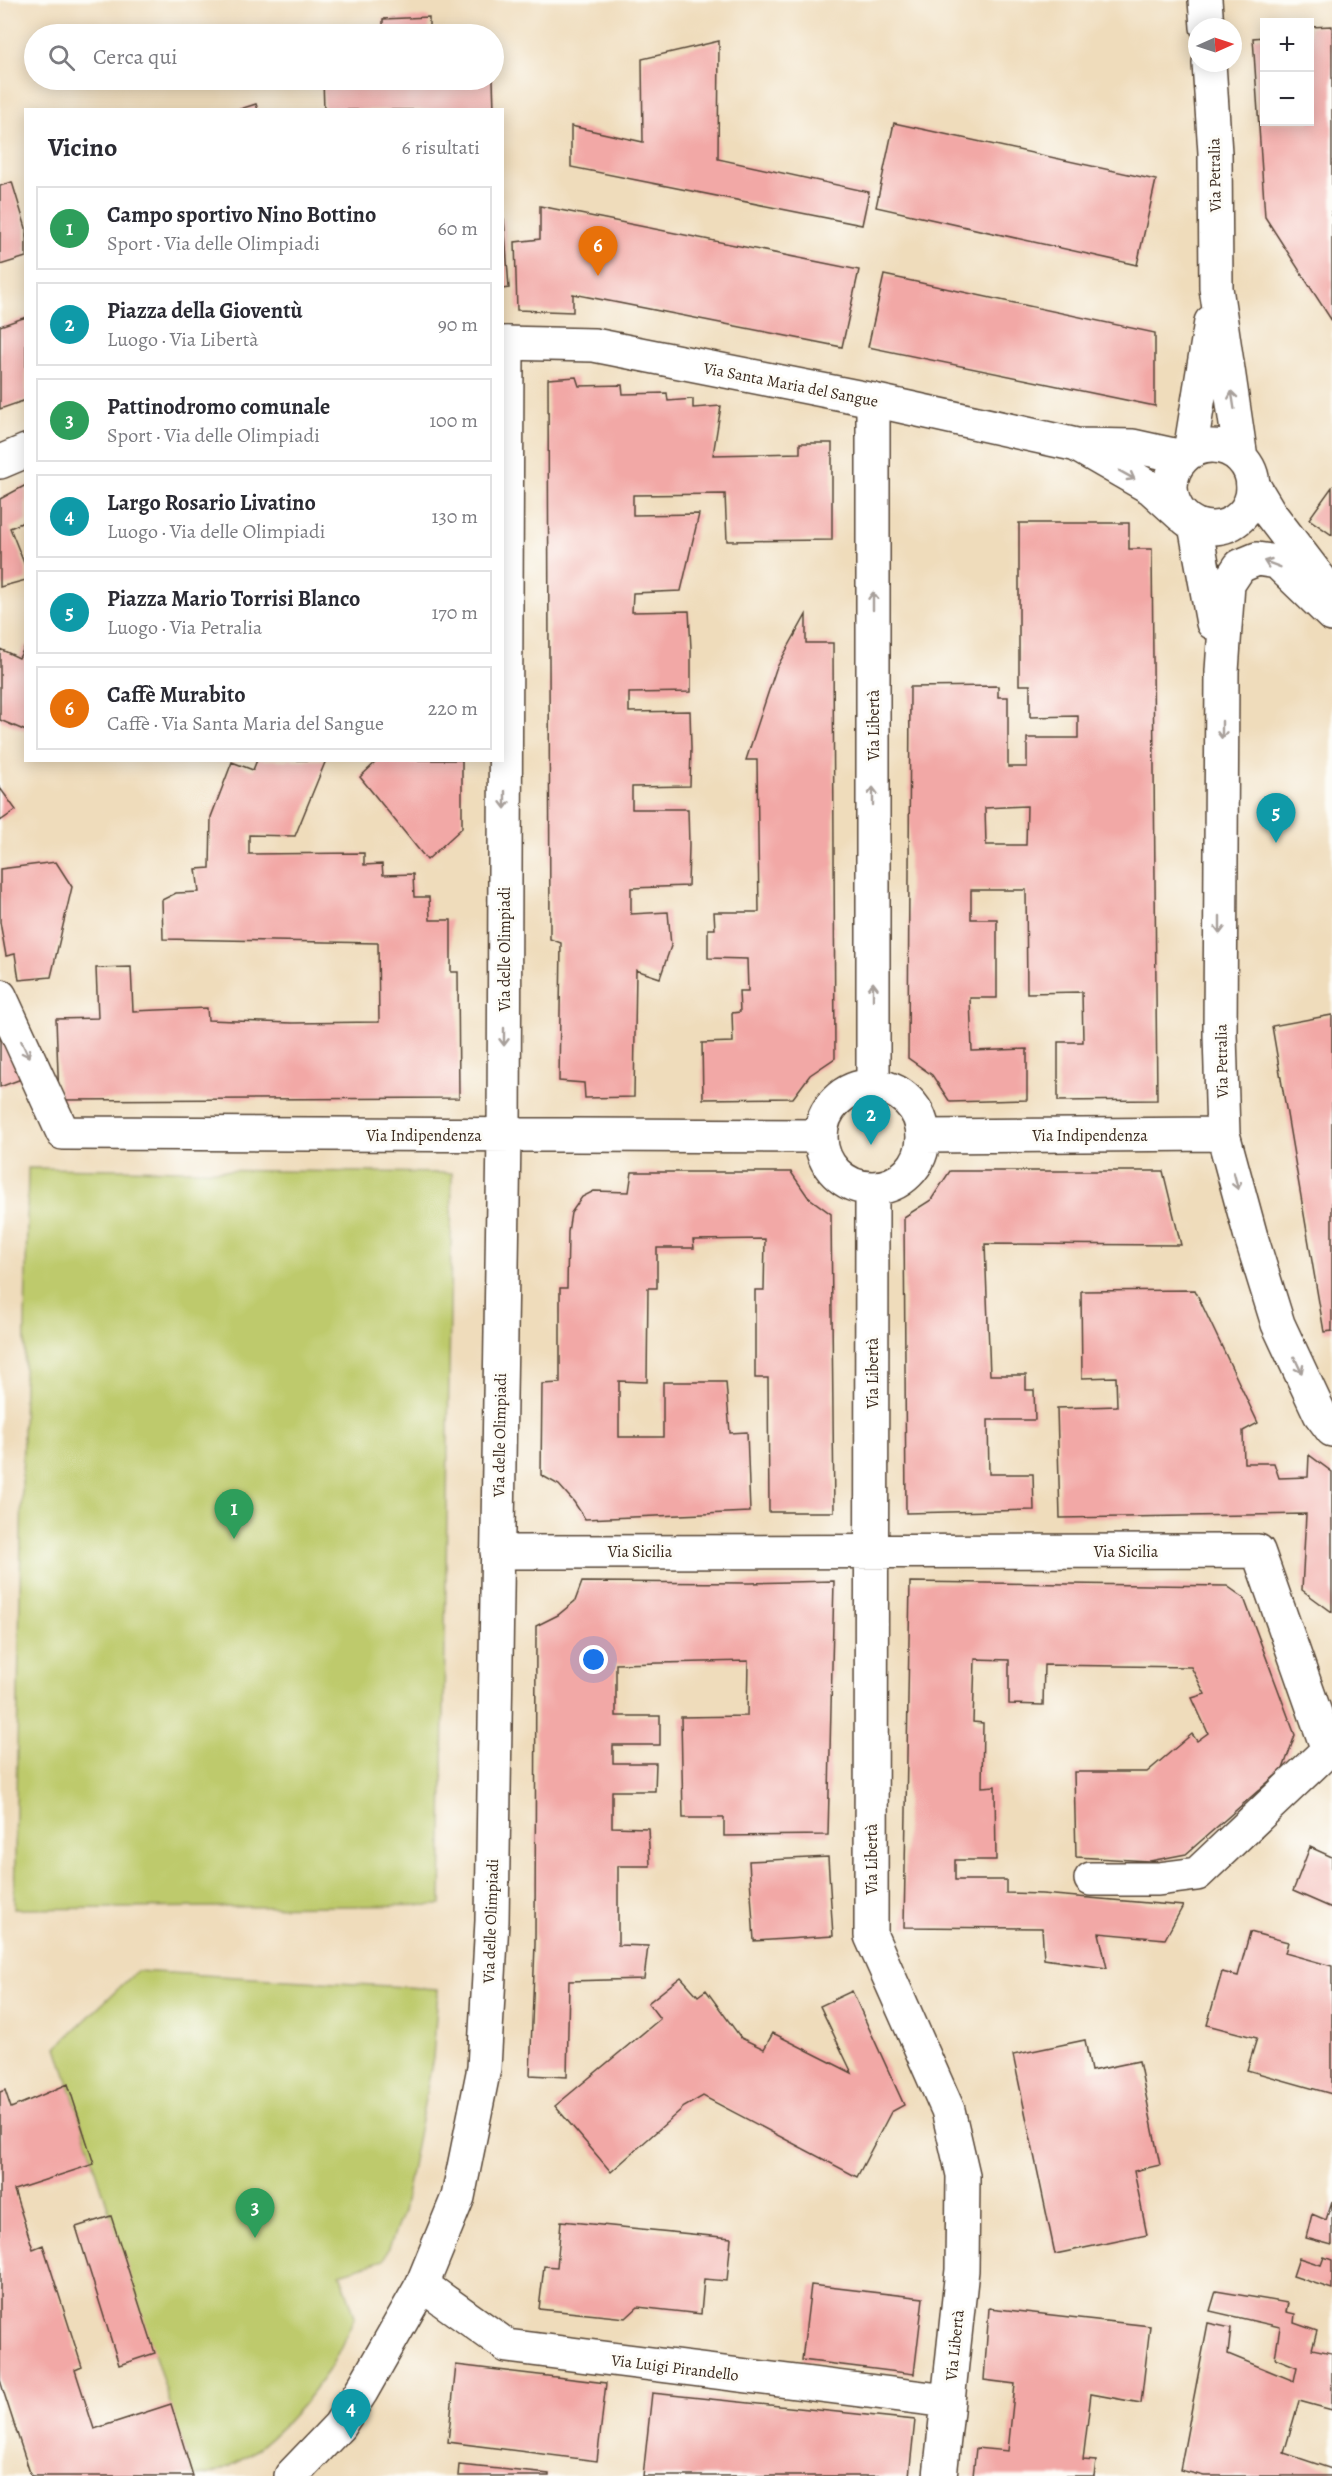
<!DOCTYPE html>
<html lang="it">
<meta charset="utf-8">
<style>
body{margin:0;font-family:Alegreya,serif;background:#f2f2f3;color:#2b2b33}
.controls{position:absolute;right:18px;top:18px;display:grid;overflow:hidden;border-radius:0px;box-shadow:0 3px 15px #0003}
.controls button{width:54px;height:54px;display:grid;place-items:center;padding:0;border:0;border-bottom:2px solid #e1e1e2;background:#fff;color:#2b2b33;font:30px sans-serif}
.compass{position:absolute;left:1188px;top:18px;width:54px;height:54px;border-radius:50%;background:#fff;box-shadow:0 3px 15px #0003;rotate:87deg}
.you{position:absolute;left:594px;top:1660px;width:21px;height:21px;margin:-15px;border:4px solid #fff;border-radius:50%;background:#1a73e8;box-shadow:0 0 0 9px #1a73e833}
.badge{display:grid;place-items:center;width:39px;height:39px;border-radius:50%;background:#db2777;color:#fff;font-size:20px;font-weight:700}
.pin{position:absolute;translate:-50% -50px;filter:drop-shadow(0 2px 3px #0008)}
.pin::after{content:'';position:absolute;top:32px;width:21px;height:18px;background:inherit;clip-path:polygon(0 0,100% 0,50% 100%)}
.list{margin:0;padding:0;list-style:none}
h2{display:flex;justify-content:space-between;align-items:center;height:78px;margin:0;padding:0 24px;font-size:26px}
h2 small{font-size:20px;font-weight:400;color:#7c7c81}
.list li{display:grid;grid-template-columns:39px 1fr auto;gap:18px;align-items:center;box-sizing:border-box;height:84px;margin:0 12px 12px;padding:0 12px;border:2px solid #e1e1e2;border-radius:0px}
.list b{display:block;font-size:22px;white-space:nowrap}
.list p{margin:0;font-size:20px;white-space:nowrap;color:#7c7c81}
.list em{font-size:20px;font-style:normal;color:#7c7c81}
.icon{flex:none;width:33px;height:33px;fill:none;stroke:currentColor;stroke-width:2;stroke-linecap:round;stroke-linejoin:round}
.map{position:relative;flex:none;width:1332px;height:2476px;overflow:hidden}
.search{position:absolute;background:#fff;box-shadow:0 3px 15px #0003;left:24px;top:24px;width:480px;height:66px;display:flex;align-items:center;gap:15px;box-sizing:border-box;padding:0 21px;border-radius:33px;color:#7c7c81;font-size:22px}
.panel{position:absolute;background:#fff;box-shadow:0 3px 15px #0003;left:24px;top:108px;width:480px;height:654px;border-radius:0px}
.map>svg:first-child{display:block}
</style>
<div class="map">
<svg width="1332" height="2476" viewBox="0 0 1332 2476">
<rect width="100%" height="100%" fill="#fdfcf7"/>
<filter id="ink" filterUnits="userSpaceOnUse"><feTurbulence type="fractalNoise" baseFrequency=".0167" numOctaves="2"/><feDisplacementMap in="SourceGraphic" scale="12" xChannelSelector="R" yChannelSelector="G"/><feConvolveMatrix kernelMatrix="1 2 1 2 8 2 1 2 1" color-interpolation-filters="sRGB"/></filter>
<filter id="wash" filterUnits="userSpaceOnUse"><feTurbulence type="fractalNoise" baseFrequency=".008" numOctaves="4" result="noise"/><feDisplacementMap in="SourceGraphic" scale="24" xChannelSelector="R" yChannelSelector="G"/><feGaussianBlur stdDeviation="1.35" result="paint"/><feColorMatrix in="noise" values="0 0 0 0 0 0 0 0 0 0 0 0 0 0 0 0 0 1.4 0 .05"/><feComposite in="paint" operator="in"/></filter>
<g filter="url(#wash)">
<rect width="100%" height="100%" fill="#efdcbb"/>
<path fill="#beca6c" stroke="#7c7a45" stroke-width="1.5" d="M28 1168 452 1173 441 1905 14 1909Z
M137 1971 438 1989 433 2058 403 2212 384 2260 340 2273 355 2316C346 2334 339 2354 328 2371 302 2410 244 2476 193 2476L57 2047Z"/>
<g id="blocks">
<path fill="#f2a8a6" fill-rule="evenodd" d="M429 17V34H383V19Z
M1332 26V321L1265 217 1253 38 1264 37V122H1310V27Z
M719 41 718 159 869 192 862 225 571 167V126L643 142 642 59Z
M323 80H493L494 110H324Z
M256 104 258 110H241L240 109Z
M894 123 1156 180 1137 265 876 207Z
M12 182 26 228V257L0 265V186Z
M540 206 859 270 842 347 573 294V312L517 310 515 242 540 239Z
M502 219H504L509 288 502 289Z
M884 275 1155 333V406L868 347Z
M26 317V400L0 409V326Z
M576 377 579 386 622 385 623 394 667 393 668 401 693 399V408L721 406 713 455 800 453V443H832V540L727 541 725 494 633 495V515L699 514 681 591 633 593 632 612 689 611 691 649V692L629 693V712L690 711 691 748 690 786 632 787V809H688L689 845 688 886 631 888V914L668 912 671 946 660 978 636 970 634 1097 585 1098 584 1083 559 1081 561 943 550 939 548 379Z
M26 485V521L10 528 26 568V580L0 587V499Z
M1332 487V535L1309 519Z
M1019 523H1129V549H1152L1157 1100 1058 1101V1042H1083L1082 992 1027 993 1026 890H971V919H997V998H970L972 1051 1027 1049V1100L950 1102 932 1075 908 1058 910 687 998 686V697H1008V767H1027V738H1078V716L1030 717V685H1019ZM1027 806 1026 845H986L985 808Z
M806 615V643H833L835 1058 810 1075 793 1098 703 1099 702 1043 733 1042 732 1013 740 1012 739 991H748L747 959 708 958V929H715L714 912H759L757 760H746L776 669Z
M26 644V731L0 720V649L19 658Z
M257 760H326L295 836 249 835V854L364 853V865L382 864 383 875 413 874 414 897H429L430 920H451V972H458L459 1098 59 1100 56 1019 98 1018 96 968 131 967 133 1011 207 1008 208 1020 292 1023 379 1022 378 943 163 939 162 900 176 893 199 892 196 869 210 868 211 817 232 762 253 770Z
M378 760H462V828L427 860 360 777Z
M0 788 16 810 0 821Z
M56 862 72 887 51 977 19 980 15 954 6 956 0 922V869Z
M1332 1015V1331L1324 1332 1272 1026Z
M0 1028 24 1078 0 1087Z
M950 1171H1163L1181 1245 985 1244 990 1375H1026V1390H1034L1035 1420H988L989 1474H1033L1034 1510 906 1513 904 1217 931 1200Z
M632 1172H791L808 1197 831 1214 834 1512H769L768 1378H755V1290H764L765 1239 693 1240 694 1248H657V1288H648L647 1382 619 1381V1437H663V1382H726L730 1433 747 1432 750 1512 585 1519 574 1502 559 1485 541 1475 542 1384 560 1383V1288H567L568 1232 571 1213 582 1197 594 1191 629 1192Z
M1195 1290 1258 1423 1243 1431 1244 1463H1274L1279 1478 1308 1477 1309 1455 1332 1472V1612L1302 1590 1306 1514 1060 1518 1057 1408 1117 1406 1116 1377 1082 1378 1081 1291Z
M834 1581 828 1835 724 1836V1818H683L681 1717 747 1716 748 1661 616 1664V1716H660V1745H613V1763H656L655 1791H612V1827L648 1828 650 1866H618V1945L648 1946 644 1979 569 1981 567 2077 530 2075 535 1944 536 1626 558 1615 575 1601 582 1582 749 1583Z
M910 1582 1227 1586 1244 1598 1295 1735 1283 1769 1186 1854 1150 1861 1076 1857 1074 1772H1147L1192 1734 1197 1741 1208 1733 1192 1698 1205 1694 1191 1667 1044 1665 1043 1705 1009 1704V1660L975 1659 973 1722 983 1723 982 1787 995 1786 996 1860H955V1880H1006V1893L1042 1894 1183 1906 1165 1939 1099 1933 1107 1968 1044 1959 1042 1928 904 1927Z
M1310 1847 1332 1857V1908L1293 1891Z
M828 1857 833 1936 754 1941 749 1861Z
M1250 1932 1288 1942 1285 1953 1332 1966V2094L1247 2070 1257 2038 1207 2025 1222 1972 1238 1976Z
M681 1977 698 1996 706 1990 741 2038 764 2049 773 2033 852 2073 820 2006 852 1991 904 2105 891 2112 857 2177 703 2096 684 2107 611 2172 555 2106 660 2019 648 2003Z
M1085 2040 1091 2071 1139 2061 1160 2165 1134 2171 1147 2235 1055 2254 1013 2055Z
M68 2084 94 2164 14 2190 33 2249 43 2245 82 2367 75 2370 94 2429 171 2404 193 2476H31L4 2393 0 2380V2092L5 2090 11 2108Z
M1332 2201V2245L1306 2238 1312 2214 1326 2220Z
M111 2216 155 2353 119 2365 76 2227Z
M561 2221 731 2238 727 2281 704 2279 701 2314 638 2307 626 2318 539 2309 544 2266 557 2267Z
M1324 2257 1332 2260V2289L1293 2276 1299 2258 1321 2265Z
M811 2285 923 2298 914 2374 802 2360Z
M1216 2291 1288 2303 1286 2312 1295 2314 1294 2323 1317 2331 1312 2349 1332 2353V2410L1299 2401 1284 2453 1332 2469V2476H1204L1180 2470 1208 2323 1231 2328 1228 2354 1294 2381 1297 2367 1275 2358 1280 2327 1210 2311Z
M989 2308 1150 2326 1141 2403 1091 2394 1083 2460 1096 2461 1094 2476H973L976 2448 1008 2451 1015 2384 984 2380Z
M456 2365 606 2383 597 2461 448 2442Z
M652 2393 915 2420 909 2476H643Z
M459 2465 549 2474V2476H458Z"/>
</g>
</g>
<g filter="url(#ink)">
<use href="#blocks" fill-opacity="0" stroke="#564536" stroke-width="1.5"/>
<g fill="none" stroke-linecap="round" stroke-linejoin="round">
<defs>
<path id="minor" d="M873 400V1085
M1253 485 1271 515 1326 587
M1195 525 1213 623
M1332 615 1277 562 1257 559 1240 566 1228 584 1222 671 1220 1035 1223 1134 1251 1237 1278 1324 1320 1414 1332 1430
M0 996 63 1133 821 1136
M821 1137a51 51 0 1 1 102 0a51 51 0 1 1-102 0Z
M924 1136 1223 1134
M872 1189 871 1936 948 2110 963 2175 962 2270 940 2476
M497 1552 1258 1551 1328 1750 1197 1874 1158 1879H1091
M422 2285 507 2346 948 2401
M291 2476 339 2426 361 2392 422 2285 458 2197 484 2068 492 1921 504 1135 507 343"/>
<path id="tertiary" d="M1205 0 1207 27
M1209 63 1215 153 1216 288 1241 458
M502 343 594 345 873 400 1077 445 1133 446 1183 457
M1078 446 1151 488 1182 516
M1171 487a41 41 0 1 1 82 0a41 41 0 1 1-82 0Z
M1190 452 1211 322
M0 462 26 451"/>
</defs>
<use href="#minor" stroke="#564536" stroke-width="36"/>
<use href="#tertiary" stroke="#564536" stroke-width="36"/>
<use href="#minor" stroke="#fff" stroke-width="33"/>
<use href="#tertiary" stroke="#fff" stroke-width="33"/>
</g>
<defs><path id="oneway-shaft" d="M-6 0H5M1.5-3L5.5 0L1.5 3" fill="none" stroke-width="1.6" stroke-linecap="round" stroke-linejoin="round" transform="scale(1.5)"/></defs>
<g stroke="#a79f9a">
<use href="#oneway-shaft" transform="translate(1233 400) rotate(-99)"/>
<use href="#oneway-shaft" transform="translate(1127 475) rotate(29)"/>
<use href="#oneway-shaft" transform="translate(1272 564) rotate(-159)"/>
<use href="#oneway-shaft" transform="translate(873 601) rotate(-90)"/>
<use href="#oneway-shaft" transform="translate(1222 730) rotate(90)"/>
<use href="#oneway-shaft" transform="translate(873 796) rotate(-90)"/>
<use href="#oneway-shaft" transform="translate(505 800) rotate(90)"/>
<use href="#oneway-shaft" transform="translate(1220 925) rotate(90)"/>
<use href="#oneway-shaft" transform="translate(873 991) rotate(-90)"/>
<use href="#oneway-shaft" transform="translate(504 1037) rotate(90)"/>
<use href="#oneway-shaft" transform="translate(25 1049) rotate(65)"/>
<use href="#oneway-shaft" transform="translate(1236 1181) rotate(75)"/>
<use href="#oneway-shaft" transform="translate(1298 1365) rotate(65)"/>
</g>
</g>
<g text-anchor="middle" stroke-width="6" stroke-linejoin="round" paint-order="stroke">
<g font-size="16" fill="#3b2a1e" stroke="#fdfcf7">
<text transform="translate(1214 175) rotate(-91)" y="6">Via Petralia</text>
<text transform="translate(791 384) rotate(11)" y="6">Via Santa Maria del Sangue</text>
<text transform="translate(873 725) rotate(-90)" y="6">Via Libertà</text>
<text transform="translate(504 949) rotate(-90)" y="6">Via delle Olimpiadi</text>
<text transform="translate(1221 1061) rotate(-91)" y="6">Via Petralia</text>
<text x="424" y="1141">Via Indipendenza</text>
<text x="1090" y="1141">Via Indipendenza</text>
<text transform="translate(872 1373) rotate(-90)" y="6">Via Libertà</text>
<text transform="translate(499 1435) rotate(-89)" y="6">Via delle Olimpiadi</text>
<text x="640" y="1557">Via Sicilia</text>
<text x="1126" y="1557">Via Sicilia</text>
<text transform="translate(871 1859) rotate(-90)" y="6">Via Libertà</text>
<text transform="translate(490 1921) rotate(-88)" y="6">Via delle Olimpiadi</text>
<text transform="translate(954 2345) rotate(-84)" y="6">Via Libertà</text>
<text transform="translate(675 2367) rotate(7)" y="6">Via Luigi Pirandello</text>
</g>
</g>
</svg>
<div class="controls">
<button>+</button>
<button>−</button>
</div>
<svg class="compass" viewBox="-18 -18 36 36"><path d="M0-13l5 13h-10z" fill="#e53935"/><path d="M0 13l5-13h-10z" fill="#7c7c81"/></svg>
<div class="you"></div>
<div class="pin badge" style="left:234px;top:1539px;background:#2e9e5b">1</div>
<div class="pin badge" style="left:871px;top:1145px;background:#0f9aa8">2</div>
<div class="pin badge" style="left:255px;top:2238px;background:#2e9e5b">3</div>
<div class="pin badge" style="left:351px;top:2439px;background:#0f9aa8">4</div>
<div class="pin badge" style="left:1276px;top:843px;background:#0f9aa8">5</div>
<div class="pin badge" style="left:598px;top:276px;background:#e8710a">6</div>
<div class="search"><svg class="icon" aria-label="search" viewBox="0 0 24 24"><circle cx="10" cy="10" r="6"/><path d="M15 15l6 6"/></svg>Cerca qui</div>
<section class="panel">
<h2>Vicino<small>6 risultati</small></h2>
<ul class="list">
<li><span class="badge" style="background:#2e9e5b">1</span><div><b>Campo sportivo Nino Bottino</b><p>Sport · Via delle Olimpiadi</p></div><em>60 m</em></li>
<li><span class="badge" style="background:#0f9aa8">2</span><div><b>Piazza della Gioventù</b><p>Luogo · Via Libertà</p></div><em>90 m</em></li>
<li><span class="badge" style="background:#2e9e5b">3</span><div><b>Pattinodromo comunale</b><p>Sport · Via delle Olimpiadi</p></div><em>100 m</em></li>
<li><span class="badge" style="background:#0f9aa8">4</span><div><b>Largo Rosario Livatino</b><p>Luogo · Via delle Olimpiadi</p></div><em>130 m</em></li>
<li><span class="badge" style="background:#0f9aa8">5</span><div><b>Piazza Mario Torrisi Blanco</b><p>Luogo · Via Petralia</p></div><em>170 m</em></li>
<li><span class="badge" style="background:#e8710a">6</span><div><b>Caffè Murabito</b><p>Caffè · Via Santa Maria del Sangue</p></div><em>220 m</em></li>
</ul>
</section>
</div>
